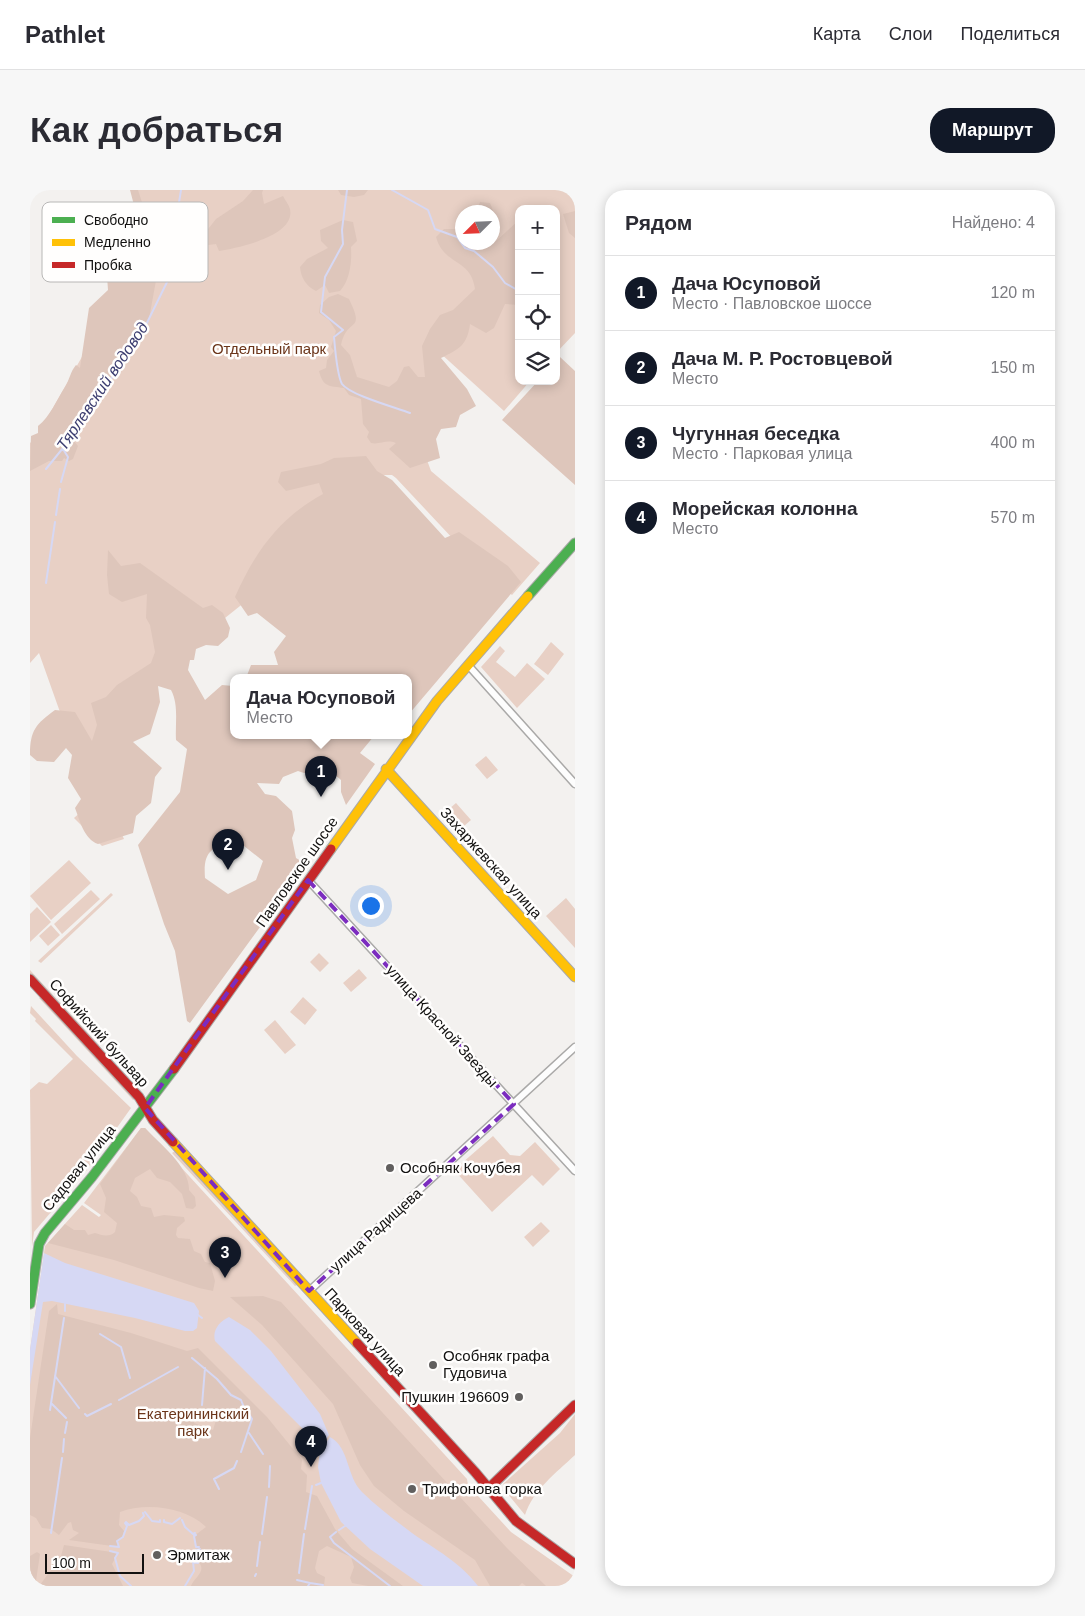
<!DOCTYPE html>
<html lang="ru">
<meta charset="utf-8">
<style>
body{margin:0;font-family:Arial,sans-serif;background:#f7f7f7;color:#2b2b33}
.controls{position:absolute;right:15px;top:15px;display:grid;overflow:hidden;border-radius:10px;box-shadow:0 2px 12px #0003}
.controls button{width:45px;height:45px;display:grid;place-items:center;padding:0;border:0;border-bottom:1px solid #e1e1e2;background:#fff;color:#2b2b33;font:25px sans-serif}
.compass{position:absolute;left:425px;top:15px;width:45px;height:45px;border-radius:50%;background:#fff;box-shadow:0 2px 12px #0003;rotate:246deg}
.scale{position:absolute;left:15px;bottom:12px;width:99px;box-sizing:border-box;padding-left:5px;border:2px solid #121110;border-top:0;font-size:14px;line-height:18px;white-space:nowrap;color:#121110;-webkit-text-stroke:4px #fffefd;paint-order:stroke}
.you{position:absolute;left:340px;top:715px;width:18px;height:18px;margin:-12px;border:4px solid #fff;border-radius:50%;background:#1a73e8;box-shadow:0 0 0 8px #1a73e833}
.badge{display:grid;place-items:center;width:32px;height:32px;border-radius:50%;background:#111827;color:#fff;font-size:16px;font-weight:700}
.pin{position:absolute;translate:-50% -41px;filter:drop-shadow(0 1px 2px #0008)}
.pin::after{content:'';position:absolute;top:26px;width:18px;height:15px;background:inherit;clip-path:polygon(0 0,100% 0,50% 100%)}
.popup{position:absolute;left:200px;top:484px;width:182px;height:65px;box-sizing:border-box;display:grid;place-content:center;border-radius:10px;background:#fff;filter:drop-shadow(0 1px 4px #0005);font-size:16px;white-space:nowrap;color:#7c7c81}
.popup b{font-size:19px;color:#2b2b33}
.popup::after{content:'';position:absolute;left:50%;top:100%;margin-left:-10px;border:10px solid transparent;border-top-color:#fff}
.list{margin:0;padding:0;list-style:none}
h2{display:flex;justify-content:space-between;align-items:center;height:65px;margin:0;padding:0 20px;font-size:21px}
h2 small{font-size:16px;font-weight:400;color:#7c7c81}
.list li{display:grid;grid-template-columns:32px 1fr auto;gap:15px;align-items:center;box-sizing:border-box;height:75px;padding:0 20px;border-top:1px solid #e1e1e2}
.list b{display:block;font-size:19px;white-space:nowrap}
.list p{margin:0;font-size:16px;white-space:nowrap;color:#7c7c81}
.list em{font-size:16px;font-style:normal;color:#7c7c81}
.icon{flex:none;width:28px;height:28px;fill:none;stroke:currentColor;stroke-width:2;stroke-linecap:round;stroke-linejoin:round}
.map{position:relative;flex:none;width:545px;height:1396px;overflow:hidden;border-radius:20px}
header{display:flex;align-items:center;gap:30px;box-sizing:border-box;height:70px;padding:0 25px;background:#fff;border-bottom:1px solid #e1e1e2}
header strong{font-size:24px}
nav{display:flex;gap:28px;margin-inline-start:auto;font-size:18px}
.intro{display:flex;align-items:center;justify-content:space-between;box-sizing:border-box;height:120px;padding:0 30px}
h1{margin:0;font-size:35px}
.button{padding:12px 22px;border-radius:20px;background:#111827;color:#fff;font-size:18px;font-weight:700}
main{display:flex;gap:30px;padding:0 30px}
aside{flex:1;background:#fff;border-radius:20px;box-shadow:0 2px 12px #0003}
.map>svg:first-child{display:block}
</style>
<header>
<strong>Pathlet</strong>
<nav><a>Карта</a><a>Слои</a><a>Поделиться</a></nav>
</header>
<div class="intro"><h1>Как добраться</h1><a class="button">Маршрут</a></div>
<main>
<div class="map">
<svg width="545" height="1396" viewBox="0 0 545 1396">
<rect width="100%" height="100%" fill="#f3f1ef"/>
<path fill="#e8d0c5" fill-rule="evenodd" d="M103 0H545V143L526 163V19H489V191H500L474 221 409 162 390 251 401 281 510 373 482 405 440 367 366 288 362 285H352L260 446 215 412 150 464 112 499 75 608 94 649 72 656 44 628 62 612 9 463 0 473V253L7 246 120 47ZM432 22H462V52H432Z
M521 452 534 464 518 485 504 474Z
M470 456 475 461 466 472 485 487 497 473 515 489 487 518 451 477Z
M456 566 468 580 457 589 445 575Z
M426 613 441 630 434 636 419 619Z
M39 670 61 693 21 730 0 706Z
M61 700 70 709 32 744 24 734Z
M81 703 83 705 11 773 8 771Z
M536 708 545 719V758L516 726Z
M7 717 21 732 0 752V724Z
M21 735 30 745 18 756 9 746Z
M289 763 299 773 290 782 280 772Z
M329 779 337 788 321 802 313 793Z
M0 780 69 855 67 857 0 784Z
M12 807 105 908 103 910 9 808Z
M273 807 287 820 275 835 260 822Z
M1 816 47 866 101 918 56 981 4 1042 2 1057 0 900 9 892 17 894 43 869 5 831 6 829 0 823Z
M245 830 266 855 255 864 234 840Z
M111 938H115L437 1289 438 1295 481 1342 545 1387V1396H0V1160L15 1056 52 1015 69 1027 71 1025 54 1013Z
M463 946 480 965 490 966 505 952 530 979 513 996 502 985 462 1022 424 980Z
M145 961 267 1095 265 1096 142 963Z
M511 1032 520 1041 503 1057 494 1047Z
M545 1224V1265C526 1283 503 1300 495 1325L477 1303 479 1300 473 1294 530 1243Z"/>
<path fill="#dec6bb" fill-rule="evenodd" d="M100 0H108L128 62 129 74 119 129 110 146 60 219 48 248 43 250 48 256 43 269 39 271 34 268 32 271H19L0 281 1 246 8 243V236C20 227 27 209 35 197 40 189 40 182 46 175L50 178 59 118 78 100 77 86 72 77 74 71 69 65 75 59 73 52 83 49V44L78 42 61 50 57 44 69 34 105 19Z
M223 0H233L232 3 234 14 253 6C255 10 259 15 260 19 266 46 208 58 189 61L186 54 164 57 186 29 213 11Z
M308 0H338L334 5 324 7 311 5Z
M450 12 460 13 466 28 463 44 465 52 489 30V115L475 114 464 138 456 143 440 134C437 156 429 159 411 168L437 199 446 216 430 225 426 237 411 239 406 249 410 268 380 278 359 259 366 253C356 249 350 255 341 253L337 247 339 242 333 234 331 209 319 205 314 198C299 196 293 197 289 181L296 178 297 170 304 161 301 157 306 141 299 130 289 123 290 115 299 107 308 104 319 109C336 144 317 126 311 155L320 165 327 187 359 197 367 191 374 177 379 176 388 187H395L392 156 400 139 410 125 423 120 445 99C441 68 414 76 406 47L414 39H426L432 36V52H462V22H446Z
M545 21V48L539 43 533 24Z
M313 30 323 32 327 51 321 57C322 72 320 90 310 101L299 103 295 95 286 101C276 96 271 88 270 77L277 69 298 58 291 51 290 40Z
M530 167 545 181V295L472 230 508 191H526V172Z
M336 266 347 281 362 290 415 348 429 342 478 376 491 392 379 524 378 488H216L221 475H248L244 462 256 446 227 423 218 426 205 407C225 362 249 328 293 304L289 293 256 301 248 292 251 282 291 274 304 268Z
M78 360 91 376 110 373 173 418 182 415 193 423 200 438 198 447 188 456 176 455 166 459 164 470H160L158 480 175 510 192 495 203 496 204 546H344L330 563 345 574 316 615 311 602V590C290 572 286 589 268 581L253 587 249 594 227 593 235 604 246 606 262 621 265 640 262 648 266 668 276 674 160 833 157 831 145 761 134 734 108 655 150 602 157 559 146 550C145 533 149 515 141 500L128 496 130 512 120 544 103 552 132 578 125 587 121 613 106 626 103 643 68 654C54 649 50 631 45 618L51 609 38 588 42 565 36 558 24 572 7 571 0 565C0 540 6 534 25 520L45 522 62 551 67 535 61 513 76 507 87 495 121 473 125 462 120 435 116 428 117 404 92 412 79 404 77 385ZM204 648 233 671 226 690 198 704 175 688C173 661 181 659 204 648Z
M111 938H115C130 954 160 977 159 1000L165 1007 166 1016 163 1019 156 1018 152 1004 140 992 127 988 120 979 105 988 100 1001 107 1007 111 1016 121 1018 124 1027 134 1025 154 1027 155 1031 147 1038 146 1045 148 1048 160 1049 164 1061 171 1064 175 1072 180 1073 185 1091 183 1101 169 1098 84 1070 18 1053 35 1034 44 1040H55L58 1045 65 1043C71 1045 79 1048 85 1042L87 1033 74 1022 76 1008 70 994Z
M233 1106 251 1112 476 1357 516 1396H496L492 1393 489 1396H460L445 1370 374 1321 344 1296 330 1275 303 1214 232 1135 200 1107Z
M27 1114 28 1124 101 1143 157 1161 168 1158 237 1227 272 1270 271 1279 277 1285 276 1302 287 1306 305 1339 322 1359 373 1396H338L322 1393 320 1388 324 1377 321 1367 297 1356 289 1361 285 1378 287 1383 295 1387 294 1396H161C164 1387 181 1379 164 1369L167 1360 164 1346 176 1337C156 1317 116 1312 90 1322L89 1335 94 1341 92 1347 87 1351 89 1357 39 1350 49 1343 43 1340 41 1332 38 1333 29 1345 21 1339 12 1338 6 1328 0 1325V1248L19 1121ZM167 1223 186 1230 183 1240 164 1233Z
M34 1355 88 1363 82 1374 93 1396H0V1366L7 1362 10 1364 6 1391 10 1395 31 1366Z"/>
<path fill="#d6d8f4" d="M14 1063 35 1073 164 1113 169 1121 167 1138 163 1141H155L105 1128 22 1111 13 1112 0 1195V1160Z
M199 1127 220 1140 241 1161 290 1224 299 1245 289 1259 285 1251 185 1151C182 1140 190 1131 199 1127Z
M300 1247C320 1258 316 1286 332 1302 347 1317 365 1330 382 1343 406 1360 430 1372 448 1396H393L340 1359 311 1332 291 1293 288 1277 290 1261Z"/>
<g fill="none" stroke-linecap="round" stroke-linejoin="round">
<path stroke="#d6d8f4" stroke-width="2" d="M317 0 312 40 313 54 295 87 291 122 313 140 304 147C305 158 307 185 312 194 320 205 364 217 380 223
M362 0 398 20 405 39 427 47 435 58 444 61 463 77 475 93 489 101
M139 74 151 0
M526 123H527
M16 279 33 258 110 147 140 86
M31 292 38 267 33 259
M26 325 30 299
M16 393 25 332
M35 1121V1114
M168 1125 172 1128
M70 1144 91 1157 100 1188
M162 1168 187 1189 201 1205 211 1210 215 1220
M25 1186 49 1218
M89 1210 148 1177
M21 1213 36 1228
M172 1215 175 1178
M20 1220 34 1128
M55 1224 57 1226 81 1214
M35 1243 37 1232
M219 1243 233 1264
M33 1262 34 1249
M211 1262 222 1229 219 1224
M286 1295 291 1293
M239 1297 240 1276
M189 1299 184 1289 204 1278 207 1271
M115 1322 122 1331 130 1332V1330
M134 1330V1332L142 1334 150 1328
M152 1330 155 1337 163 1344 165 1343
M96 1332 99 1335 109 1331 114 1326 113 1323
M275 1339 282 1296
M309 1340 315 1336
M306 1342 300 1347 304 1353 360 1396
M21 1343 32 1268
M232 1344 237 1307
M166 1345 164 1346 166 1357H169
M80 1356 89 1357 87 1351 93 1347 97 1336 95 1333
M80 1361 88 1363 85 1368 90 1386 101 1396
M166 1363V1360L170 1359
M166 1365 164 1369 168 1370
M227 1376 230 1352
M269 1383 274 1344
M225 1386 226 1384
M267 1390 280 1393 278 1396
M280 1393 293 1395
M155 1396 164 1381 163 1372 168 1373"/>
<defs>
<path id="street" d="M438 475 545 594
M278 690 545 981
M279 1101 545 857"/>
<path id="fast" d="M498 406 545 353
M0 1114 9 1054 15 1043 62 987 144 879"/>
<path id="slow" d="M356 579 545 787
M301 659 407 511 498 406
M143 952 327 1153"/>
<path id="jam" d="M0 789 109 907 123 930 143 952
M144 879 301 659
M327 1153 445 1282 486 1331 545 1374
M459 1298 545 1215"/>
</defs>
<use href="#street" stroke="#aaa9a8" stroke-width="9"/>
<use href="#fast" stroke="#aaa9a8" stroke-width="11"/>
<use href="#slow" stroke="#aaa9a8" stroke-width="11"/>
<use href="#jam" stroke="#aaa9a8" stroke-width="11"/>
<use href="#street" stroke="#fdfdfd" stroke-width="6"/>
<use href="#fast" stroke="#4caf50" stroke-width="9"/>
<use href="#slow" stroke="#ffc107" stroke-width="9"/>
<use href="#jam" stroke="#c62828" stroke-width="9"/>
</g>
<path fill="none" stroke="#7b2cbf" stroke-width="4" stroke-dasharray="10 6" stroke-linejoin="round" d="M278 690 484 914 279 1101 115 918Z"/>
<g fill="#615f5e" stroke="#fffefd" stroke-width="2">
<circle cx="360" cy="978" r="5"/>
<circle cx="403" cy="1175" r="5"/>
<circle cx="489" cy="1207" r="5"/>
<circle cx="382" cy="1299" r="5"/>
<circle cx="127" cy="1365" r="5"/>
</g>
<g text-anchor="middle" stroke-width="5" stroke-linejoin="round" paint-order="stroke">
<g font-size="15" fill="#6b351a" stroke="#fffefd">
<text x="239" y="164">Отдельный парк</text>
<text x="163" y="1229">Екатерининский<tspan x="163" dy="17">парк</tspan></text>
</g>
<g font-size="15" fill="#121110" stroke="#fffefd">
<text transform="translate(461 673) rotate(48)" y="5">Захаржевская улица</text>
<text transform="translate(267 682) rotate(-55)" y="5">Павловское шоссе</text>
<text transform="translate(412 836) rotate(48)" y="5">улица Красной Звезды</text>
<text transform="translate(69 843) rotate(48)" y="5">Софийский бульвар</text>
<text transform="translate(49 978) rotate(-51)" y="5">Садовая улица</text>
<text transform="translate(346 1040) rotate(-42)" y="5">улица Радищева</text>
<text transform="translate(335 1142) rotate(48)" y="5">Парковая улица</text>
</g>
<g font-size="15" fill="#121110" stroke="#fffefd" text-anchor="start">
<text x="370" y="983">Особняк Кочубея</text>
<text x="413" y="1171">Особняк графа<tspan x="413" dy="17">Гудовича</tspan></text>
<text x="479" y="1212" text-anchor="end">Пушкин 196609</text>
<text x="392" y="1304">Трифонова горка</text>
<text x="137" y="1370">Эрмитаж</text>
</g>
<g font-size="16" font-style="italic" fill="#3c3d70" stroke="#fffefd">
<text transform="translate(72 196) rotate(-56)" y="6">Тярлевский водовод</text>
</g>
</g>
<rect x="12" y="12" width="166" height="80" rx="8" fill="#fffefd" stroke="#b8b7b6" stroke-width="1"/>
<rect x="22" y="27" width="23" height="6" fill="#4caf50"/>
<rect x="22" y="49" width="23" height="7" fill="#ffc107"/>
<rect x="22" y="72" width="23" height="6" fill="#c62828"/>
<g font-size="14" fill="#121110">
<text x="54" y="35">Свободно</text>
<text x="54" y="57">Медленно</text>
<text x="54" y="80">Пробка</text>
</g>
</svg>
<div class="controls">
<button>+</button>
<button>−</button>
<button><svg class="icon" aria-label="locate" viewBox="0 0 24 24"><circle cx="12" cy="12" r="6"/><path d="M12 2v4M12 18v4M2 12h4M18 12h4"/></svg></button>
<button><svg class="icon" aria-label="layers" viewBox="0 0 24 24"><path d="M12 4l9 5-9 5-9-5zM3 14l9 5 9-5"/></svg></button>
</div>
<svg class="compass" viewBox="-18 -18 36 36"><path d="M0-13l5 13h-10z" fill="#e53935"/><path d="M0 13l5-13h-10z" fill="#7c7c81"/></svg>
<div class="scale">100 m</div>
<div class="you"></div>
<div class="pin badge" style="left:291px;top:607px">1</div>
<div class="popup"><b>Дача Юсуповой</b>Место</div>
<div class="pin badge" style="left:198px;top:680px">2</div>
<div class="pin badge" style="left:195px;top:1088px">3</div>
<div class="pin badge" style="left:281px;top:1277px">4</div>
</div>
<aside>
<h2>Рядом<small>Найдено: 4</small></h2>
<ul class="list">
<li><span class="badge">1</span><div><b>Дача Юсуповой</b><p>Место · Павловское шоссе</p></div><em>120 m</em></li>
<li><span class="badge">2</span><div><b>Дача М. Р. Ростовцевой</b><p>Место</p></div><em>150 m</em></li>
<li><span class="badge">3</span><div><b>Чугунная беседка</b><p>Место · Парковая улица</p></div><em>400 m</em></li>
<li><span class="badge">4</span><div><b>Морейская колонна</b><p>Место</p></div><em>570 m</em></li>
</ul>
</aside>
</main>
